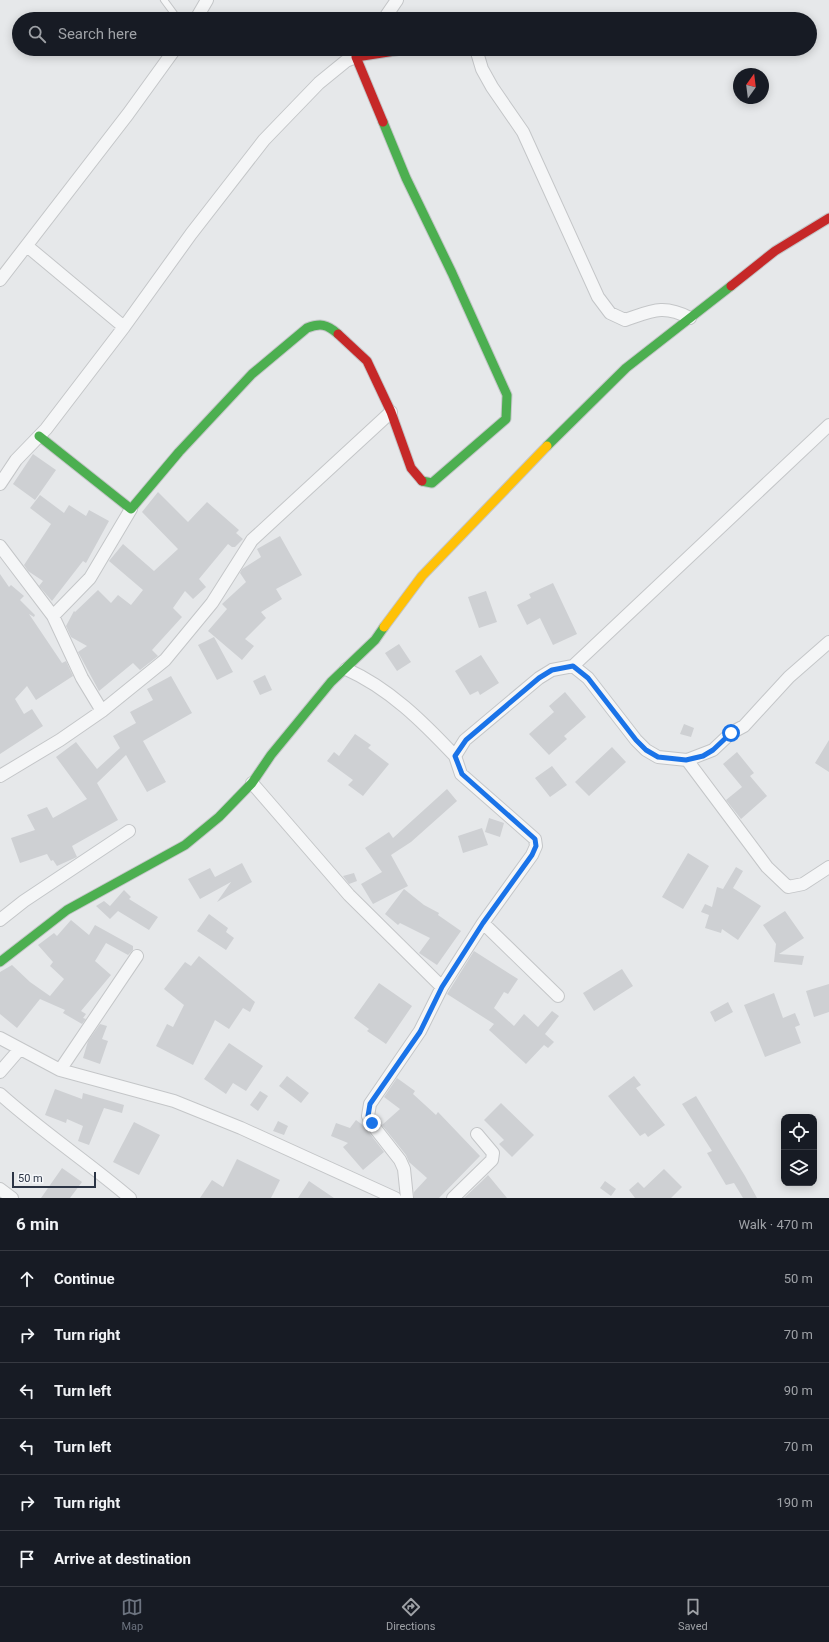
<!DOCTYPE html>
<meta charset="utf-8">
<style>
body{margin:0;font-family:Roboto,sans-serif;background:#20242c;color:#f1f3f6}
.controls{position:absolute;right:12px;bottom:12px;display:grid;overflow:hidden;border-radius:8px;box-shadow:0 2px 10px #0003}
.controls button{width:36px;height:36px;display:grid;place-items:center;padding:0;border:0;border-bottom:1px solid #363941;background:#171b24;color:#f1f3f6;font:20px sans-serif}
.compass{position:absolute;left:733px;top:68px;width:36px;height:36px;border-radius:50%;background:#171b24;box-shadow:0 2px 10px #0003;rotate:14deg}
.scale{position:absolute;left:12px;bottom:10px;width:84px;box-sizing:border-box;padding-left:4px;border:2px solid #2b3445;border-top:0;font-size:11px;line-height:14px;white-space:nowrap;color:#2b3445;-webkit-text-stroke:3px #f4f6f9;paint-order:stroke}
.stop{position:absolute;width:12px;height:12px;margin:-9px;border:3px solid #1a73e8;border-radius:50%;background:#fff}
.stop.end{background:#1a73e8;border-color:#fff;box-shadow:0 1px 4px #0008}
.list{margin:0;padding:0;list-style:none}
h2{display:flex;justify-content:space-between;align-items:center;height:52px;margin:0;padding:0 16px;font-size:17px}
h2 small{font-size:13px;font-weight:400;color:#9ea1a6}
.list li{display:grid;grid-template-columns:26px 1fr auto;gap:12px;align-items:center;box-sizing:border-box;height:56px;padding:0 16px;border-top:1px solid #363941}
.list b{display:block;font-size:15px;white-space:nowrap}
.list em{font-size:13px;font-style:normal;color:#9ea1a6}
.icon{flex:none;width:22px;height:22px;fill:none;stroke:currentColor;stroke-width:2;stroke-linecap:round;stroke-linejoin:round}
.map{position:relative;flex:none;width:829px;height:1198px;overflow:hidden}
.search{position:absolute;background:#171b24;box-shadow:0 2px 10px #0003;left:12px;right:12px;top:12px;height:44px;display:flex;align-items:center;gap:10px;box-sizing:border-box;padding:0 14px;border-radius:22px;color:#9ea1a6;font-size:15px}
.sheet{height:388px;background:#171b24}
nav{display:flex;justify-content:space-around;align-items:center;box-sizing:border-box;height:56px;border-top:1px solid #363941;background:#171b24;font-size:11px;color:#9ea1a6}
nav a{display:grid;justify-items:center;gap:2px}
nav .on{color:#6c737f}
.map>svg:first-child{display:block}
</style>
<div class="map">
<svg width="829" height="1198" viewBox="0 0 829 1198">
<rect width="100%" height="100%" fill="#e6e8ea"/>
<path fill="#ced0d3" d="M33 454 56 470 35 500 13 484Z
M158 492 188 522 207 502 239 530 236 533 243 539 235 547H232L228 544 199 579 206 587 193 599 185 591 173 608 182 617 152 650 158 656 140 670 133 663 99 691 78 652 87 646 71 637 66 626 74 611 75 612 98 590 111 603 118 595 131 605 143 590 109 561 123 544 154 571 178 549 142 512Z
M40 495 64 513 69 505 86 516 89 510 109 521 86 563 83 561 52 601 39 586 43 581 28 571 24 565 51 524 30 508Z
M280 536 302 575 276 589 282 599 261 612 266 618 245 639 254 646 242 660 208 631 227 609 222 604 246 582 240 573 242 569 261 557 257 549Z
M0 574 9 587 11 585 24 596 20 600 35 615 34 617 29 614 62 663 66 661 73 676 36 700 27 686 15 699 24 714 32 709 43 726 0 754Z
M553 583 577 634 553 645 540 618 527 625 517 605 531 598 529 594Z
M486 591 497 622 479 628 468 597Z
M214 637 233 672 217 680 198 645Z
M399 644 411 662 397 671 385 653Z
M481 655 499 683 480 695 478 691 470 695 455 671Z
M265 675 272 690 260 695 253 681Z
M171 676 192 713 143 741 166 782 147 792 126 755 97 783 118 820 72 846 77 857 57 866 53 860 51 861 47 854 20 863 11 838 35 830 27 815 47 807 53 818 87 799 56 757 76 742 97 769 120 748 113 736 136 723 130 712 153 700 147 689Z
M565 692 586 717 564 736 567 739 549 755 529 734 554 712 549 706Z
M684 724 694 728 691 737 680 734Z
M355 734 371 745 368 748 389 764 363 796 348 785 353 780 327 761 334 752 339 756Z
M829 740V772L815 763Z
M612 747 626 762 589 796 575 782Z
M737 752 754 773 750 776 767 796 741 819 726 800 742 787 723 764Z
M552 766 567 785 550 797 535 778Z
M447 789 457 801 411 842 391 855 408 886 373 904 361 884 382 872 365 848 389 832 393 838Z
M489 818 504 823 500 837 485 832Z
M482 828 488 845 463 853 458 836Z
M688 853 709 866 683 909 662 897Z
M242 863 252 882 217 902 231 882 200 899 188 879 210 868 215 877Z
M736 867 743 871 733 888 761 906 738 940 722 929 721 933 705 928 709 915 701 912 705 904 712 907 717 887 723 889Z
M354 873 357 881 349 884 343 876Z
M404 889 424 905 439 913 438 915 461 931 437 965 419 953 430 938 400 923 398 925 385 914Z
M124 890 131 897 129 899 158 917 149 930 118 911 110 919 96 906 104 901 110 906Z
M785 911 804 938 779 954 804 956 802 965 774 962 776 944 763 925Z
M209 914 228 928 226 932 234 938 226 950 197 931Z
M71 920 89 935 95 925 133 946V950L128 955 106 943 95 961 111 975 81 1011 86 1014 83 1018 86 1019 82 1024 63 1013 65 1010 40 999 17 1028 0 1014V972L12 965 30 982 50 996 64 979 50 966 53 962 38 945 54 933 57 936Z
M474 951 518 979 508 994 504 992 494 1008 514 1026 524 1014 538 1027 552 1011 559 1016 545 1034 554 1042 548 1048 544 1045 526 1064 489 1030 494 1024 447 994Z
M199 956 255 1002 250 1012 243 1008 229 1029 215 1020 193 1065 156 1046 167 1024 173 1027 184 1005 164 989 185 962 191 966Z
M622 969 633 986 594 1011 583 993Z
M379 983 412 1006 386 1044 367 1031 369 1029 354 1018Z
M829 984V1012L814 1017 806 991Z
M774 993 783 1018 795 1013 800 1025 795 1027 801 1043 765 1057 744 1005Z
M728 1002 733 1012 715 1022 710 1012Z
M100 1024 107 1026 102 1039 108 1041 100 1064 83 1058 88 1041Z
M229 1043 263 1066 246 1091 233 1083 226 1094 204 1079Z
M287 1076 309 1093 301 1103 279 1086Z
M634 1076 641 1085 636 1088 665 1125 648 1137 645 1133 640 1136 608 1096Z
M397 1078 415 1091 413 1094 436 1115 438 1112 480 1156 439 1198H414V1192L427 1178 409 1162 406 1155 382 1125 400 1109 384 1097Z
M55 1089 82 1099 83 1093 124 1105 122 1113 104 1108 89 1145 78 1141 83 1126 67 1119 66 1123 45 1115Z
M260 1091 268 1096 258 1111 250 1105Z
M696 1096 745 1176 757 1198H743L734 1183 726 1185 707 1153 712 1151 682 1104Z
M501 1103 534 1135 512 1157 499 1144 504 1140 484 1120Z
M356 1120 364 1126 384 1152 363 1170 343 1147 348 1143 331 1136 336 1123 350 1128Z
M278 1121 288 1126 284 1135 273 1131Z
M134 1122 160 1135 139 1175 113 1162Z
M237 1159 280 1180 271 1198H200L212 1180 223 1187Z
M62 1168 82 1182 70 1198H41Z
M664 1169 682 1187 671 1198H635L629 1190 638 1182 644 1188Z
M488 1175 507 1198H464L481 1182Z
M309 1181 334 1198H298Z
M605 1181 616 1189 611 1196 600 1188Z"/>
<g fill="none" stroke-linecap="round" stroke-linejoin="round">
<defs>
<path id="lane" d="M164 0 178 19"/>
<path id="street" d="M196 19 207 0
M384 19 397 0
M476 49 482 69 492 87 523 132 598 297 610 313 625 320C652 311 663 304 690 318
M27 246 124 327
M0 280 128 114 175 49
M0 484 16 460 46 429 124 327 191 234 264 140 319 83 346 61 356 57 361 51
M0 546 53 616 82 678 102 711
M53 616 90 578 131 509
M573 666 829 425
M346 669C389 688 423 722 455 756L465 740 539 678 552 670 573 666 588 678 636 740 646 750 658 757 687 760 713 750 731 733 744 726 789 677 829 642
M687 760 767 867 788 887 803 884 829 867
M0 776 60 740 102 711 165 660 212 603 252 540 391 412
M252 783 349 895 442 987
M0 920 24 901 129 831
M483 923 558 996
M0 1038 60 1070 174 1101 241 1128 395 1198
M60 1070 137 956
M0 1072 19 1050
M0 1094C41 1131 88 1162 130 1198
M0 1189 12 1198
M407 1198 404 1169 400 1160 371 1123 368 1116 370 1104 420 1031 442 987 483 923 532 855 536 846 535 839 461 774 455 756
M453 1198 492 1160 493 1153 477 1134"/>
<path id="fast" d="M383 122 406 178 452 273 507 395 506 419 432 483 422 481
M39 436 131 509 179 452 252 374 307 328C320 323 327 324 338 334
M547 446 626 368 731 286
M0 962 67 910 185 845 219 817 252 783 271 755 331 682 375 640 384 627"/>
<path id="slow" d="M384 627 422 576 547 446"/>
<path id="jam" d="M383 122 356 57 408 49
M731 286 775 251 829 218
M338 334 367 361 391 412 411 468 422 481"/>
</defs>
<use href="#lane" stroke="#c4c6c8" stroke-width="8"/>
<use href="#street" stroke="#c4c6c8" stroke-width="14"/>
<use href="#fast" stroke="#c4c6c8" stroke-width="11"/>
<use href="#slow" stroke="#c4c6c8" stroke-width="11"/>
<use href="#jam" stroke="#c4c6c8" stroke-width="11"/>
<use href="#lane" stroke="#f5f6f7" stroke-width="6"/>
<use href="#street" stroke="#f5f6f7" stroke-width="12"/>
<use href="#fast" stroke="#4caf50" stroke-width="9"/>
<use href="#slow" stroke="#ffc107" stroke-width="9"/>
<use href="#jam" stroke="#c62828" stroke-width="9"/>
</g>
<g fill="none" stroke-linecap="round" stroke-linejoin="round">
<path stroke="#1a73e8" stroke-width="5" d="M372 1123 368 1116 370 1104 420 1032 442 987 483 923 532 855 536 846 535 839 462 774 455 756 466 740 539 678 552 670 573 666 588 678 636 740 646 750 658 757 686 760 703 756 713 750 731 733"/>
</g>
</svg>
<div class="controls">
<button><svg class="icon" aria-label="locate" viewBox="0 0 24 24"><circle cx="12" cy="12" r="6"/><path d="M12 2v4M12 18v4M2 12h4M18 12h4"/></svg></button>
<button><svg class="icon" aria-label="layers" viewBox="0 0 24 24"><path d="M12 4l9 5-9 5-9-5zM3 14l9 5 9-5"/></svg></button>
</div>
<svg class="compass" viewBox="-18 -18 36 36"><path d="M0-13l5 13h-10z" fill="#e53935"/><path d="M0 13l5-13h-10z" fill="#9ea1a6"/></svg>
<div class="scale">50 m</div>
<div class="stop" style="left:731px;top:733px"></div>
<div class="stop end" style="left:372px;top:1123px"></div>
<div class="search"><svg class="icon" aria-label="search" viewBox="0 0 24 24"><circle cx="10" cy="10" r="6"/><path d="M15 15l6 6"/></svg>Search here</div>
</div>
<section class="sheet">
<h2>6 min<small>Walk · 470 m</small></h2>
<ul class="list">
<li><svg class="icon" aria-label="ahead" viewBox="0 0 24 24"><path d="M12 20V5M6 11l6-6 6 6"/></svg><div><b>Continue</b></div><em>50 m</em></li>
<li><svg class="icon" aria-label="right" viewBox="0 0 24 24"><path d="M7 20v-9h11M14 6l5 5-5 5"/></svg><div><b>Turn right</b></div><em>70 m</em></li>
<li><svg class="icon" aria-label="left" viewBox="0 0 24 24"><path d="M17 20v-9H6M10 6l-5 5 5 5"/></svg><div><b>Turn left</b></div><em>90 m</em></li>
<li><svg class="icon" aria-label="left" viewBox="0 0 24 24"><path d="M17 20v-9H6M10 6l-5 5 5 5"/></svg><div><b>Turn left</b></div><em>70 m</em></li>
<li><svg class="icon" aria-label="right" viewBox="0 0 24 24"><path d="M7 20v-9h11M14 6l5 5-5 5"/></svg><div><b>Turn right</b></div><em>190 m</em></li>
<li><svg class="icon" aria-label="arrive" viewBox="0 0 24 24"><path d="M6 21V4h12l-3 4 3 4H6"/></svg><div><b>Arrive at destination</b></div></li>
</ul>
</section>
<nav>
<a class="on"><svg class="icon" aria-label="map" viewBox="0 0 24 24"><path d="M3 6l6-2 6 2 6-2v14l-6 2-6-2-6 2zM9 4v14M15 6v14"/></svg>Map</a>
<a><svg class="icon" aria-label="directions" viewBox="0 0 24 24"><path d="M12 3l9 9-9 9-9-9zM9 14v-3h6M13 9l2 2-2 2"/></svg>Directions</a>
<a><svg class="icon" aria-label="saved" viewBox="0 0 24 24"><path d="M7 4h10v16l-5-4-5 4z"/></svg>Saved</a>
</nav>
